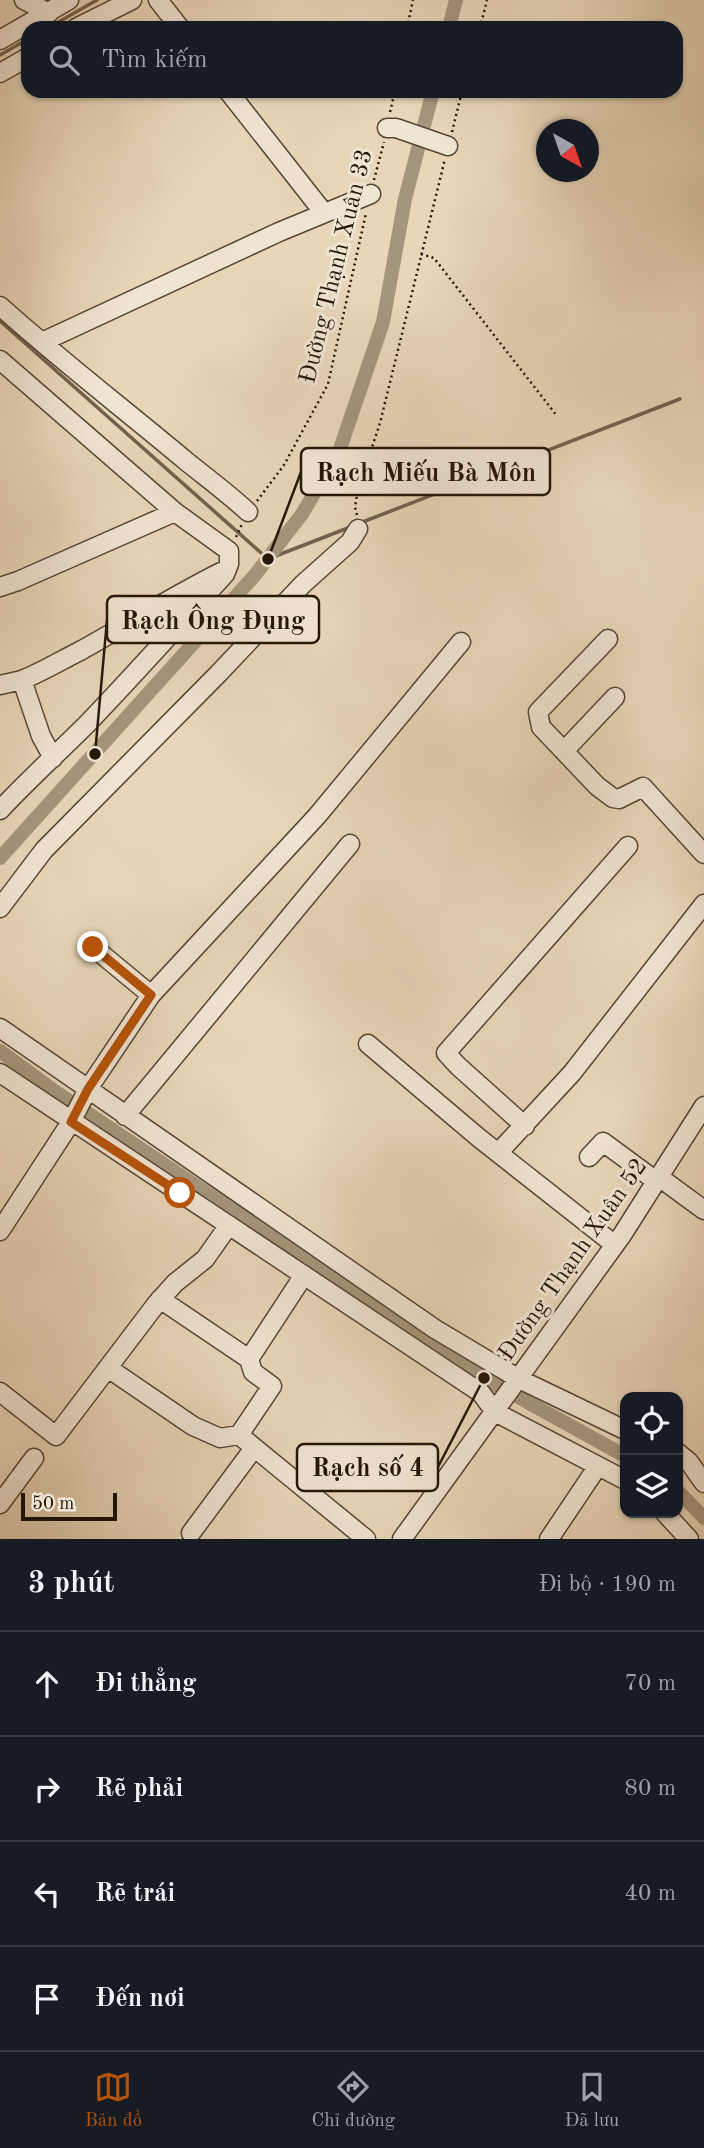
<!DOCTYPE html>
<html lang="vi">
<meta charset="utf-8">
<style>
body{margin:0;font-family:"Old Standard TT",serif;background:#242831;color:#f1f3f6}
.controls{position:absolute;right:21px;bottom:21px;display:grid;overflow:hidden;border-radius:14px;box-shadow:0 2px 5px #0004}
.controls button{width:63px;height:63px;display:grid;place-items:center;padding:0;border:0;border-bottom:2px solid #363941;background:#171b24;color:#f1f3f6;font:35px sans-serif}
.compass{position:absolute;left:536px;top:119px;width:63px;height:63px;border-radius:50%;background:#171b24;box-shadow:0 2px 5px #0004;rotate:140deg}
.scale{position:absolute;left:21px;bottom:18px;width:96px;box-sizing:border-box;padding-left:7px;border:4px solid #241607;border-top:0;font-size:19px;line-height:24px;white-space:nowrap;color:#241607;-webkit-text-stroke:5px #f0e4d2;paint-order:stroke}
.stop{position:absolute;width:21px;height:21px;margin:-16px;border:5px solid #b45309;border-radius:50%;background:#fff}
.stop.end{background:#b45309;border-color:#fff;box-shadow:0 2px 7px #0008}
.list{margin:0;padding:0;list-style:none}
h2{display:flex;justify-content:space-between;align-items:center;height:91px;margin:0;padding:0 28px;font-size:30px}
h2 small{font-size:23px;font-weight:400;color:#9ea1a6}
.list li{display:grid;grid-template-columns:46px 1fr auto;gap:21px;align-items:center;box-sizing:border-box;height:105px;padding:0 28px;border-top:2px solid #363941}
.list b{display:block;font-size:26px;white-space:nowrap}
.list em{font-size:23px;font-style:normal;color:#9ea1a6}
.icon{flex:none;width:38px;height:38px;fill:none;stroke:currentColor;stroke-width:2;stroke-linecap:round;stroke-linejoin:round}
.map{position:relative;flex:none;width:704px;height:1539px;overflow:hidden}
.search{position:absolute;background:#171b24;box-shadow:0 2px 5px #0004;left:21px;right:21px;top:21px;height:77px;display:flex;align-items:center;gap:18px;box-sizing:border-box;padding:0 24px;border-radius:21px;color:#9ea1a6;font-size:26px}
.sheet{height:511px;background:#171b24}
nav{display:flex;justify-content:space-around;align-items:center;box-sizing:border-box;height:98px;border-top:2px solid #363941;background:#171b24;font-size:19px;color:#9ea1a6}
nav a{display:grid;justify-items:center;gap:4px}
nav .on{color:#b45309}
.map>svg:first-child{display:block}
</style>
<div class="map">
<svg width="704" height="1539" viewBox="0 0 704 1539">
<rect width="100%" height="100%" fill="#e8d6b9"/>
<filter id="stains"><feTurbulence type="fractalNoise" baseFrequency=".00286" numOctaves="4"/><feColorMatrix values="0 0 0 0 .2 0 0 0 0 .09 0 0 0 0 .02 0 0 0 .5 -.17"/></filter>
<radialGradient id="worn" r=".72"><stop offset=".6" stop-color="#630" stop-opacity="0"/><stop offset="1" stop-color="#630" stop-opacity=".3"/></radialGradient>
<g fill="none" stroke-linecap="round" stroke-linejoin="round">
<path stroke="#71624d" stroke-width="3.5" d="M48 28 97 0
M0 55 28 39
M0 321 268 559 353 526
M360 523 680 399"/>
<path stroke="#a5957c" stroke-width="14" d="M449 28 456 0
M0 858 255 575 302 514 339 452 383 322 405 199 433 91
M0 1051 53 1090 484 1378 625 1456
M678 1491 704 1518"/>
<defs>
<path id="minor" d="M24 0 49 13
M158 0 180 28
M76 28 132 0
M0 40 69 0
M0 73 28 57
M228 91 324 213
M387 128H396L448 146
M0 306C60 360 124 409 186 461 207 478 229 494 248 512
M42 342 279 232 371 194
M0 360 175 512 229 551V564L225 574C179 625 134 675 87 724 58 753 28 780 0 810
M0 587 18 581 175 512
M608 639 538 712 541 727 597 786 613 798 619 799 643 787 704 854
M0 685 22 680
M564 751 615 697
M53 758 41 736 22 680C42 672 60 661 80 651 127 625 173 596 221 572
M0 908 44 850 219 673 303 584 350 542 358 529
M151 995 317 816 461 642
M0 1028 435 1329 519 1379 625 1430
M368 1044 479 1138 615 1245
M0 1073 481 1393 495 1412 625 1480
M125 1116 350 844
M525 1126 458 1066 446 1053 628 846
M498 1153 572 1073 704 904
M589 1157 603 1142 656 1181
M659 1177 704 1210
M0 1231 71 1122 88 1089 151 995 93 947
M160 1299 249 1359 304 1275
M108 1368 193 1426 220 1438 239 1435 366 1539
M0 1392 56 1436 157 1303 175 1283 205 1259 229 1225
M239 1435 272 1386 253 1372 249 1359
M678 1453 689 1462 704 1483
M0 1504 34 1458
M665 1513 689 1539
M191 1533 254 1448
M402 1539 622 1235 704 1106
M549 1539 598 1466"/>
</defs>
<use href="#minor" stroke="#554634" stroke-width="21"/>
<path stroke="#241607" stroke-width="2.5" stroke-dasharray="2 3.5" stroke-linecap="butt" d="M407 28 413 0
M480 28 487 0
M390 112 395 91
M452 132 462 91
M374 180 384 142
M421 254 434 258 557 416
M257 501 284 465 328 384 366 213
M357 515 355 507 358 490 380 423 445 159
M236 537 242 524"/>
<use href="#minor" stroke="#f0e4d2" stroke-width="18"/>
</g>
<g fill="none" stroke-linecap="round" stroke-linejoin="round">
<path stroke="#b45309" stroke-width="9" d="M93 947 151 995 88 1089 71 1122 180 1193"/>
</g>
<g text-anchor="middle" stroke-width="6" stroke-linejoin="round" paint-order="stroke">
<g font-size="24" fill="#241607" stroke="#f0e4d2">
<text transform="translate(335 266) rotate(-76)" y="8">Đường Thạnh Xuân 33</text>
<text transform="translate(572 1259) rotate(-55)" y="8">Đường Thạnh Xuân 52</text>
</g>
</g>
<path fill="none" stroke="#241607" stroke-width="2.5" d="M268 559L301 472M95 754L107 620M484 1378L438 1467"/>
<g fill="#241607" stroke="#f0e4d2" stroke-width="2.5">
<circle cx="268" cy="559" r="7"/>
<circle cx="95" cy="754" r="7"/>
<circle cx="484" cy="1378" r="7"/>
</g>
<g fill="#f0e4d2" stroke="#241607" stroke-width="2.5">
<rect x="301" y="448" width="249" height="47" rx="7"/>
<rect x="107" y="596" width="212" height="47" rx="7"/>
<rect x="297" y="1444" width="141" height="47" rx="7"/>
</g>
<g font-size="26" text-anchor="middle" font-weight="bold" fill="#241607">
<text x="426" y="481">Rạch Miếu Bà Môn</text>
<text x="213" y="629">Rạch Ông Đụng</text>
<text x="368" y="1476">Rạch số 4</text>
</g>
<rect width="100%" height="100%" filter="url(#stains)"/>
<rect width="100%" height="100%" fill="url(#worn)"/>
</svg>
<div class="controls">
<button><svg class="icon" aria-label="locate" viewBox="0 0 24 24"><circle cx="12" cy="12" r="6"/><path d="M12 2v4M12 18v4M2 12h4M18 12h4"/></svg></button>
<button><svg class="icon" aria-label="layers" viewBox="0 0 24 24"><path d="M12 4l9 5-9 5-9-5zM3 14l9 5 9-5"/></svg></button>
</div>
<svg class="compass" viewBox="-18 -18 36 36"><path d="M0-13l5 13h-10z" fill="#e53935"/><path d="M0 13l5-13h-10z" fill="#9ea1a6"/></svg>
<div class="scale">50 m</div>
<div class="stop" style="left:180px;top:1193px"></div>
<div class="stop end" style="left:93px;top:947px"></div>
<div class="search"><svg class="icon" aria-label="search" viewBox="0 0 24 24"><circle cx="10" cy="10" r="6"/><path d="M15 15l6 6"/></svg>Tìm kiếm</div>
</div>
<section class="sheet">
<h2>3 phút<small>Đi bộ · 190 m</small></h2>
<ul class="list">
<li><svg class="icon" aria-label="ahead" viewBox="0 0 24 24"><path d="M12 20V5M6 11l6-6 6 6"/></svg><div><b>Đi thẳng</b></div><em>70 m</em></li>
<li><svg class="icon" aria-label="right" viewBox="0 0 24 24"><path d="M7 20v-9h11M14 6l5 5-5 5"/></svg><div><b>Rẽ phải</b></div><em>80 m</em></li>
<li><svg class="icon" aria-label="left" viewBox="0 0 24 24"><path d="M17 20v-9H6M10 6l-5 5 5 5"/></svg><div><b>Rẽ trái</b></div><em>40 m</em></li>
<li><svg class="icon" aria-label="arrive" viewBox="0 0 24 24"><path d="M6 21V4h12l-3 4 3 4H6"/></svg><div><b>Đến nơi</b></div></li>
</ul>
</section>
<nav>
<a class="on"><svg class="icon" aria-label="map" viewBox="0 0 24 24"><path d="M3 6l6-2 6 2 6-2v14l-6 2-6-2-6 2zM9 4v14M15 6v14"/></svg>Bản đồ</a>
<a><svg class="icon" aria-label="directions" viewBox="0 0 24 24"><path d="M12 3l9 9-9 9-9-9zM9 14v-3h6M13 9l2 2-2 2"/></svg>Chỉ đường</a>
<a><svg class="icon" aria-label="saved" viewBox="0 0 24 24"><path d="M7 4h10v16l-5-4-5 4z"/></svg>Đã lưu</a>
</nav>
